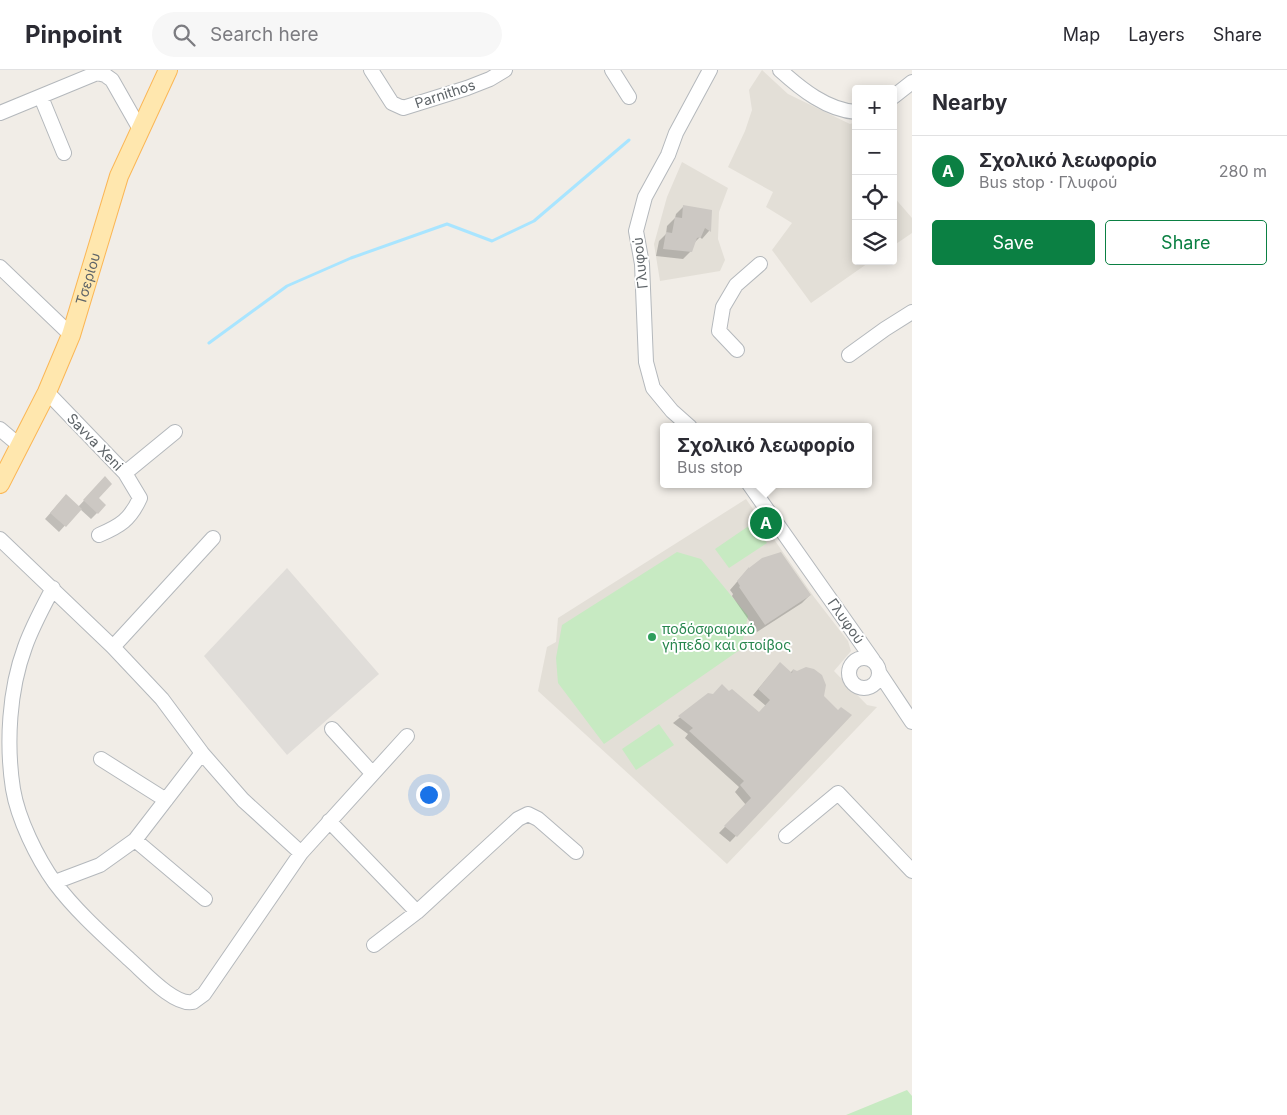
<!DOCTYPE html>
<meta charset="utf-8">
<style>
body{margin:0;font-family:Inter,sans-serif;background:#f7f7f7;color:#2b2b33}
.controls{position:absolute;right:15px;top:15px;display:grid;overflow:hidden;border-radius:5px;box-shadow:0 2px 12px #0003}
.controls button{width:45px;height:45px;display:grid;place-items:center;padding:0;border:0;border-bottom:1px solid #e1e1e2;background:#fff;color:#2b2b33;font:25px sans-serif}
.you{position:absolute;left:428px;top:724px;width:18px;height:18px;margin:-12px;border:4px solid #fff;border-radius:50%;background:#1a73e8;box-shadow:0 0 0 8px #1a73e833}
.badge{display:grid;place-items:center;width:32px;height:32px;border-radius:50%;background:#0b8043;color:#fff;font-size:16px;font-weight:700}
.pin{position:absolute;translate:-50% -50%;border:2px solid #fff;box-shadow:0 1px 5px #0006}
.popup{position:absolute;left:660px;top:353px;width:212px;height:65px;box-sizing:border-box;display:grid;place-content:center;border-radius:5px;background:#fff;filter:drop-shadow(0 1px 4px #0005);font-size:16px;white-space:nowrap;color:#7c7c81}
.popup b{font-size:19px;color:#2b2b33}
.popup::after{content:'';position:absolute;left:50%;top:100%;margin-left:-10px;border:10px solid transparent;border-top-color:#fff}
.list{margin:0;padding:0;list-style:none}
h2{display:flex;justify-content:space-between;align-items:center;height:65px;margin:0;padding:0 20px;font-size:21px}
h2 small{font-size:16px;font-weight:400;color:#7c7c81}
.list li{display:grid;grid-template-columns:32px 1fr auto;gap:15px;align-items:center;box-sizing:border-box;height:70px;padding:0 20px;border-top:1px solid #e1e1e2}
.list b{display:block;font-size:19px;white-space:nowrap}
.list p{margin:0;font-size:16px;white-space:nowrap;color:#7c7c81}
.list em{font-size:16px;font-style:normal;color:#7c7c81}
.actions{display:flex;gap:10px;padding:15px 20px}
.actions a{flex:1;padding:11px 0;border:1px solid #0b8043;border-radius:5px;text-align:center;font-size:18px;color:#0b8043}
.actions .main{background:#0b8043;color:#fff}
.icon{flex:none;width:28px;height:28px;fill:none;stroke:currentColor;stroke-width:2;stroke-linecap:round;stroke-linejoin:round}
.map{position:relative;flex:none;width:912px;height:1045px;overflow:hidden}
header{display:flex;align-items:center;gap:30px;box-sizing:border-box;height:70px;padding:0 25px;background:#fff;border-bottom:1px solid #e1e1e2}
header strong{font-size:24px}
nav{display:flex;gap:28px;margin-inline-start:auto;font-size:18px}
.search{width:350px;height:45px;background:#f7f7f7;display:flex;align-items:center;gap:12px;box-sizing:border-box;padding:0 18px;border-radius:28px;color:#7c7c81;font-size:19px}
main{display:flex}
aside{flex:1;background:#fff}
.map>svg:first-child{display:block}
</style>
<header>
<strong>Pinpoint</strong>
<div class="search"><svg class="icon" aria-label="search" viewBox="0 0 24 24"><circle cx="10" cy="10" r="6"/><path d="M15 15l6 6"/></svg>Search here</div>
<nav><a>Map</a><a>Layers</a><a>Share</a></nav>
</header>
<main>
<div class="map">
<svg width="912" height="1045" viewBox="0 0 912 1045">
<rect width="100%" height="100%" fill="#f1ede7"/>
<path fill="#e0ddd9" d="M287 498 379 604 287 685 204 586Z"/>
<path fill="#e3dfd7" d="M762 0 788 24 850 54 856 52V191H871L811 233 772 180 792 153 766 137 773 122 728 97 745 61 752 40 749 20Z
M682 92 728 118 719 142 718 169 725 190 720 201 660 211 654 174 667 127Z
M893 126 912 148V163L893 176Z
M746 429 814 527 848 571 851 581 834 601 867 635 877 637 727 794 538 621 547 577 556 572 558 548Z"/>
<path fill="#c7eac2" d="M753 453 767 473 729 498 715 479Z
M677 482 701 489 748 546 741 579 604 674 558 613 556 588 562 555Z
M659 654 674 675 636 700 622 679Z
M907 1020 912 1026V1045H846Z"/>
<path fill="#0003" d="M684 136 711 141 709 161 702 169 700 167 694 173 691 181 683 189 656 186 659 171 666 164 667 156 675 148 676 144Z
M105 408 97 428 105 435 91 449 80 439 59 462 45 449 60 432 78 437Z
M748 499 810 525 802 533 757 562 732 526 733 524 730 520Z
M775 599 790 603 793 600 838 641 850 646 730 772 719 763 746 735 735 722 739 717 685 668 688 664 673 653 709 624 758 644 766 636 753 625Z"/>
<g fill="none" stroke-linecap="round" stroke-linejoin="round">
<path stroke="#a9e5ff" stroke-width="3" d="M209 273 287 216 351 188 447 154 492 171 534 151 629 70"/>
</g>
<path fill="#ccc8c3" d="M683 135 712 140 711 162 705 158 701 167 697 168 692 182 663 179 666 162 672 163 675 147 682 148Z
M105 406 112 414 99 428 106 435 98 444 83 430Z
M66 424 82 439 66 457 50 443Z
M781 482 811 525 765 555 739 517 740 516 737 511 749 497V498L762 488Z
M780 592 792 603 793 599 797 601 806 597 814 599 822 605 826 615 824 626 838 640 841 637 852 645 737 767 724 756 751 728 740 715 744 711 689 661 693 658 678 646 708 623 713 624 722 614 729 621 732 619 759 642 770 630 758 619Z"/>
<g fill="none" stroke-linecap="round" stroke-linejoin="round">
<defs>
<path id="minor" d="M371 0 392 33 403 38 467 18 490 9 505 0
M612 0 629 27
M780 0C801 19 827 40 856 42
M41 27 64 83
M893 27 912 12
M0 43 97 3 105 5 112 10 141 61
M0 197 71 265
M737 280 719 261 723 237 736 215 760 194
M849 285 885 259 912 242
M47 322 125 403 140 428C130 450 120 456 99 465
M690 357 672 341 653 318 646 292 642 194 636 161 645 127 668 85 676 63 710 0
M0 359 20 376
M125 403 175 362
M749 414 873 590
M0 469 113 577 162 629 202 683 243 730 301 783
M53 518C43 537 32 557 25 577 9 620 6 674 13 719 18 749 37 788 55 813 76 841 103 865 129 889 143 901 174 936 193 932L204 924 301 783 407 666
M113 577 213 468
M849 603a15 15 0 1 1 30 0a15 15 0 1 1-30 0Z
M880 604 912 652
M332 659 372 703
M101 689 166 730
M329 751 417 842
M786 766 838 723 912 801
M135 770 205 829
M55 812 100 795 135 770 202 683
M374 875 417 842 518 749 528 744 538 749 576 782"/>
<g id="major">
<path id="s1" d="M0 414 47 322 71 265 119 106 168 0"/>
</g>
</defs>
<use href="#minor" stroke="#b4b8bc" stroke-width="16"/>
<use href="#major" stroke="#fbb756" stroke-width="20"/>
<use href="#minor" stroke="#fff" stroke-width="14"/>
<use href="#major" stroke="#ffe7ae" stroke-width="18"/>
</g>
<circle fill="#2e9e5b" stroke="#fff" stroke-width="2" cx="652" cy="567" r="5"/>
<g text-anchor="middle" stroke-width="4" stroke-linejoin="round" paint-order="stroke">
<g font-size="14" fill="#5e6468" stroke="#fff">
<text transform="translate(445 24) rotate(-18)" y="5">Parnithos</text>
<text transform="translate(640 193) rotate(-96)" y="5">Γλυφού</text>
<text dy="5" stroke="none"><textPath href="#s1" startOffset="224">Τσερίου</textPath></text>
<text transform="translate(95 372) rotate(46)" y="5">Savva Xeni</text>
<text transform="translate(846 551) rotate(55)" y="5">Γλυφού</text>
</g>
<g font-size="14" fill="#27864d" stroke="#fff" text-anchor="start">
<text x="662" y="564">ποδόσφαιρικό<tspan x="662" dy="16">γήπεδο και στοίβος</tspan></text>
</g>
</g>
</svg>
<div class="controls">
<button>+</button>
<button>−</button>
<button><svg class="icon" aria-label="locate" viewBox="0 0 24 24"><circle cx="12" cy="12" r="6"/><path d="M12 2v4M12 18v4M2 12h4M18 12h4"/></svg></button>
<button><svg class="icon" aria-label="layers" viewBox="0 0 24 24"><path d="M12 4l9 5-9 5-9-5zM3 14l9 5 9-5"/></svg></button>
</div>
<div class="you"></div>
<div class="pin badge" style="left:766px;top:453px">A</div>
<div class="popup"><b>Σχολικό λεωφορίο</b>Bus stop</div>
</div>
<aside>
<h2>Nearby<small></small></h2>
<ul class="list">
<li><span class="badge">A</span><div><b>Σχολικό λεωφορίο</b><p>Bus stop · Γλυφού</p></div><em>280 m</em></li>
</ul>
<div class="actions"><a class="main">Save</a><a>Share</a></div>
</aside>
</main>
